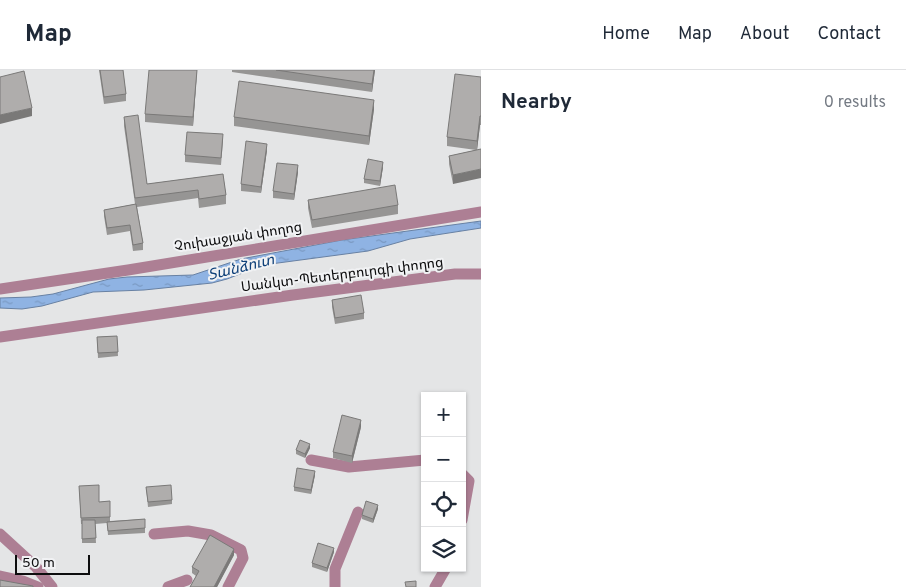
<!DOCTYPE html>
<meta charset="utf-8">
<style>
body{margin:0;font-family:Overpass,"Noto Sans Armenian",sans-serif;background:#f2f2f3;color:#1f2937}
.controls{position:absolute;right:15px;bottom:15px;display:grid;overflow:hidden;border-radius:0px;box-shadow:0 1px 4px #0004}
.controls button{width:45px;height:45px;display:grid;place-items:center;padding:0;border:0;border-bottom:1px solid #e0e1e3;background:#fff;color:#1f2937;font:25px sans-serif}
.scale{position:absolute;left:15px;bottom:12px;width:75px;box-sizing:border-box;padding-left:5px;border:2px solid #0d0d0e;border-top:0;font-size:14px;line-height:18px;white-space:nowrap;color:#0d0d0e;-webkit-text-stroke:4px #f1f2f4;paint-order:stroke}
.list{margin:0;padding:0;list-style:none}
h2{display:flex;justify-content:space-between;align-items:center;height:65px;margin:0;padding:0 20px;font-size:21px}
h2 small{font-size:16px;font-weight:400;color:#747a83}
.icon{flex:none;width:28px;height:28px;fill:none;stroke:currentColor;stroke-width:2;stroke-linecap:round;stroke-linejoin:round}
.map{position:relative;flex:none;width:481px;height:517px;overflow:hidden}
header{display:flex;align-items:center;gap:30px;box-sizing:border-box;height:70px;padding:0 25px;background:#fff;border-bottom:1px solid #e0e1e3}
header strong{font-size:24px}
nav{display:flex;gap:28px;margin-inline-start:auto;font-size:18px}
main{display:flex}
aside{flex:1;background:#fff}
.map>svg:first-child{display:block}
</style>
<header>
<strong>Map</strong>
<nav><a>Home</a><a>Map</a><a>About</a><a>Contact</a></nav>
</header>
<main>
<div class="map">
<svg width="481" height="517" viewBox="0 0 481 517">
<defs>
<pattern id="water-ripples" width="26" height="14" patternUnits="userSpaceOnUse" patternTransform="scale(1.25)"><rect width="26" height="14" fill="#8fb3e3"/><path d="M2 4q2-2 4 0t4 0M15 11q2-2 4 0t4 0" fill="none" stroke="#7a99c2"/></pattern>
</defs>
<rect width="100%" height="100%" fill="#e4e5e6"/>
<path fill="url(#water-ripples)" stroke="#6881a3" d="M481 151V158L410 169 368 181 263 195 227 209 212 213 144 220 93 222 42 236 22 239 0 238V228L31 227 53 224 109 209 127 207 193 205 241 189 342 170Z"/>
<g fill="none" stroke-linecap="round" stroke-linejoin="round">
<path stroke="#ad7f94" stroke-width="11" d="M0 219 128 200 481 142
M0 267 293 225 455 204H481
M311 390 349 397 425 390
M462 404 469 411 462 450
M0 464 36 497 52 517
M154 464 188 461 211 465 241 480 243 488 228 517
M0 506 23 511 38 517
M168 517 187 510
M335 517V499L358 442
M435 517 446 498"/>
</g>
<path fill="#969594" d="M99 0H123L126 24V31L104 34Z
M197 0 193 56 145 52V44Z
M232 0H375L372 22 232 2Z
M481 7V55H480L477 80 453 114 449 94V86L476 80 447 76V67Z
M374 39 369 75 234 56V47Z
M124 47 147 114 223 104 226 125V134L199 138 198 128 137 137 143 173V180L133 181 130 161 107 165 104 146V140L135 134 124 56Z
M223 71 221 95 185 92V85Z
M267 80 261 123 241 121V114Z
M383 97 380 116 364 113V109Z
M298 102 294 130 273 128V121Z
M308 130 398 135V144L312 158 308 138Z
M332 230 364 243V249L335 254 332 237Z
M117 266 118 286 98 288 97 267Z
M361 357 352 393 333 388V382Z
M310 378 305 388 296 384V380Z
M315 405 311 424 294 421V417Z
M79 416 99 432 110 431V451L145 449V463L108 465 107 453 95 454 96 473H82V454H81Z
M146 417 172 430V434L148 437Z
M378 439 373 453 362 449V445Z
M334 482 327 502 312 497V493Z
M425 483V494L422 493V489Z
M234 485 217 517H190L196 506 192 503V497Z"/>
<path fill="#7a7978" d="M197 0V2L193 56V47Z
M374 0H375L372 22V14Z
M374 30V39L369 75V66Z
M32 38V46L0 54V45Z
M480 46V55L477 80V71Z
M267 74V80L261 123V117Z
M383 92V97L380 116V111Z
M298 95V102L294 130V124Z
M481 99V108L453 114V105Z
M361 350V357L352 393V386Z
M310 374V378L305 388V384Z
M315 401V405L311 424V420Z
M378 435V439L373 453V449Z
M334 478V482L327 502V498Z
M234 479V485L217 517H214Z"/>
<path fill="#afadac" stroke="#7a7978" d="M100 0H123L126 24 104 27Z
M149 0H197L193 47 145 44Z
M276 0H374L372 14Z
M24 1 32 38 0 45V7Z
M455 4 481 7V46H480L477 71 447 67Z
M239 11 374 30 369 66 234 47Z
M138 45 147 114 223 104 226 125 199 129 198 120 135 128 124 47Z
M187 62 223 64 221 88 185 85Z
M246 71 267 74 261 117 241 114Z
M481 79V99L453 105 449 86Z
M368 89 383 92 380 111 364 109Z
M277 93 298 95 294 124 273 121Z
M395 115 398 135 312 150 308 130Z
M136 134 143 173 133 175 130 155 107 158 104 140Z
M361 225 364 243 335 248 332 230Z
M117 266 118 282 98 283 97 267Z
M342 345 361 350 352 386 333 382Z
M300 370 310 374 305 384 296 380Z
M297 398 315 401 311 420 294 417Z
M99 415V432L110 431V447L81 448 79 416Z
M171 415 172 430 148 432 146 417Z
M366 431 378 435 373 449 362 445Z
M145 449V458L108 461 107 452Z
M82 450H95L96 468 82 469Z
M210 465 234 479 214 517H190L199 501 192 497Z
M318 473 334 478 327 498 312 493Z
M425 483V490L422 489Z
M0 510 33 516V517H0Z
M416 511V517H406L405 512Z"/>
<g text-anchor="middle" stroke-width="4" stroke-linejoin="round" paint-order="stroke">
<g font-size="14" fill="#0d0d0e" stroke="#f1f2f4">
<text transform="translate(238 166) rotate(-9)" y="5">Չուխաջյան փողոց</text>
<text transform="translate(342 204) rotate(-7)" y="5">Սանկտ-Պետերբուրգի փողոց</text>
</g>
<g font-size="15" font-style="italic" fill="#0e4079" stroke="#f1f2f4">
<text transform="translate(241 197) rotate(-14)" y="5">Տանձուտ</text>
</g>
</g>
</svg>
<div class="controls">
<button>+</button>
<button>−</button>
<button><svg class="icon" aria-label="locate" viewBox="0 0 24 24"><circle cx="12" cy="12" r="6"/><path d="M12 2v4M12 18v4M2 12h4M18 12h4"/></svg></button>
<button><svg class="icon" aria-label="layers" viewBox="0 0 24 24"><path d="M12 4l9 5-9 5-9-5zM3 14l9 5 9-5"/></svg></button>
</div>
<div class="scale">50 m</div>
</div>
<aside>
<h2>Nearby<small>0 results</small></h2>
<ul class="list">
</ul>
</aside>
</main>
